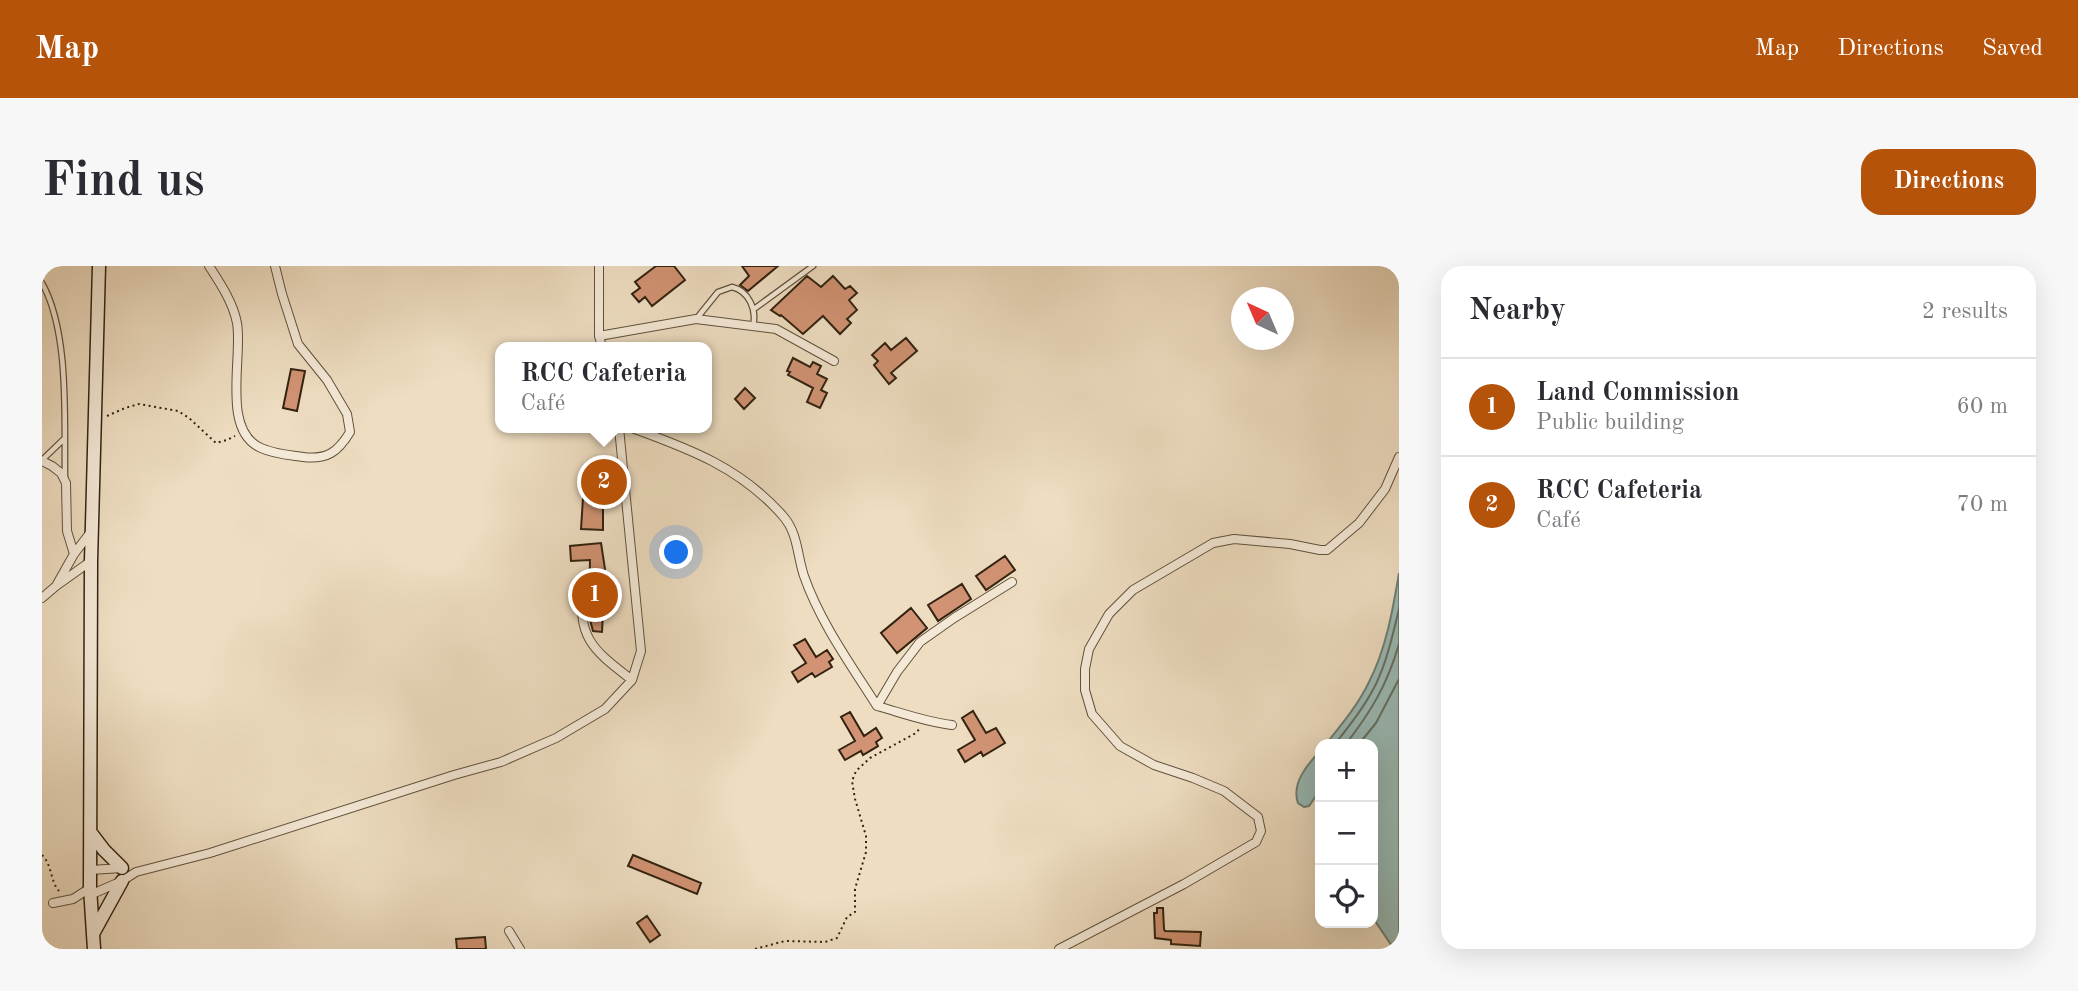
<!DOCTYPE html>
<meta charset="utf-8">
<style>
body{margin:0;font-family:"Old Standard TT",serif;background:#f7f7f7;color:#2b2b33}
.controls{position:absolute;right:21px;bottom:21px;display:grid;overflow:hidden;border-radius:14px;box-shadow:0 7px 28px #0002}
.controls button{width:63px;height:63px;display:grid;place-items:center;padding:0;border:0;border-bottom:2px solid #e1e1e2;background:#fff;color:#2b2b33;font:35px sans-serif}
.compass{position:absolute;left:1189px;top:21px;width:63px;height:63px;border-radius:50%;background:#fff;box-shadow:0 7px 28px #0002;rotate:316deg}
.you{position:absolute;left:635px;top:287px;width:24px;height:24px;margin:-18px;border:5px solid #fff;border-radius:50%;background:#1a73e8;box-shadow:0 0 0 10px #1a73e833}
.badge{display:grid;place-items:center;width:46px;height:46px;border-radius:50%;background:#b45309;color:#fff;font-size:23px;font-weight:700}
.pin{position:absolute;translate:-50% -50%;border:4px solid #fff;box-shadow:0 2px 7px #0006}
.popup{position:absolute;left:453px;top:76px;width:217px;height:91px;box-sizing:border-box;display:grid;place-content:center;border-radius:14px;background:#fff;filter:drop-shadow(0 2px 5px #0005);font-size:23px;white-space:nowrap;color:#7c7c81}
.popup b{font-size:26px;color:#2b2b33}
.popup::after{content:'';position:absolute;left:50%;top:100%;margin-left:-14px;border:14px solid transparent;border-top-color:#fff}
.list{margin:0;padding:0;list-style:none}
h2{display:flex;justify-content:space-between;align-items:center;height:91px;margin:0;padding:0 28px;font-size:30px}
h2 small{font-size:23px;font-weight:400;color:#7c7c81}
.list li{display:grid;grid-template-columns:46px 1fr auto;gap:21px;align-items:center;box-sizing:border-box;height:98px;padding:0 28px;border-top:2px solid #e1e1e2}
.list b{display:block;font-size:26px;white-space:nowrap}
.list p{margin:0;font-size:23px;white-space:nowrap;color:#7c7c81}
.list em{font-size:23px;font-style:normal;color:#7c7c81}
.icon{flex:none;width:38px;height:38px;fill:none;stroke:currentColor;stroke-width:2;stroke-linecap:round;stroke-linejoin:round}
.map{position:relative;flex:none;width:1357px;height:683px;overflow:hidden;border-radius:21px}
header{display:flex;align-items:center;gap:42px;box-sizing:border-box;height:98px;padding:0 35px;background:#b45309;color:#fff}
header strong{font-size:33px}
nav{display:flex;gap:38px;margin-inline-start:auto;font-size:24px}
.intro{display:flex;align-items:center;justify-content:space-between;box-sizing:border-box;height:168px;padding:0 42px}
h1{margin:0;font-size:49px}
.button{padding:18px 32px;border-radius:21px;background:#b45309;color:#fff;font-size:24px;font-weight:700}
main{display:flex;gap:42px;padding:0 42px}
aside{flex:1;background:#fff;border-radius:21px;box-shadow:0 7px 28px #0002}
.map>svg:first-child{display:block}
</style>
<header>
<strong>Map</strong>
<nav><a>Map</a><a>Directions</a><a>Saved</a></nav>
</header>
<div class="intro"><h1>Find us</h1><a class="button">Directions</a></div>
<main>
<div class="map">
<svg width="1357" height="683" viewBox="0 0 1357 683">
<rect width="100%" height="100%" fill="#eeddc1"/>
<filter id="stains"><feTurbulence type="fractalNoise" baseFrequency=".00286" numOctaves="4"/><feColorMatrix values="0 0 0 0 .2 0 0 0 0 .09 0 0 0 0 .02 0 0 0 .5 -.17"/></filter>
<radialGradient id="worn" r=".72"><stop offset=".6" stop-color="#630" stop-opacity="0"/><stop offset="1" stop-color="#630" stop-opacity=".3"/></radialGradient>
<path fill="#99bbb6" stroke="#6f7e74" stroke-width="2" d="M1357 307V683H1352L1331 652V478H1284C1300 458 1316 439 1327 416 1344 383 1351 343 1357 307Z
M1278 485V524L1267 540 1262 541 1256 537C1249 517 1266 498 1278 485Z"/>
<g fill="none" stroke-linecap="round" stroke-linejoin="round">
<path stroke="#656e63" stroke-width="2" d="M1293 478C1308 459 1323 440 1334 418 1345 395 1351 368 1357 343
M1304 478C1330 444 1345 419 1357 378
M1317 478 1334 457 1357 413"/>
</g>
<path fill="#d19373" stroke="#312210" stroke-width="2" d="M614 0H632L643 14 610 40 603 31 597 36 590 28 598 22 593 16Z
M700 0H736L706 25 698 19 707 10Z
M765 10 779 21 791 10 803 23 808 20 815 27 807 34 815 44 805 53 809 57 798 68 781 50 761 68 739 49 738 50 729 44Z
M864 72 875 85 849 107 854 112 847 118 832 99 836 95 830 89 843 77 849 84Z
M751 92 768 101 771 96 779 100 775 108 785 113 779 124 785 127 778 142 765 136 771 122 746 109 748 106 745 105Z
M249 103 263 105 255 145 241 142Z
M703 122 713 132 702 143 693 133Z
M541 232 561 233V264L539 263Z
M559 277 563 303 560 366 551 365 547 350 548 294 529 295 528 280Z
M963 290 973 304 944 324 934 310Z
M920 318 929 333 896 355 886 339Z
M869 342 885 362 855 387 839 367Z
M763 373 774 391 785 384 791 393 787 396 790 401 773 411 770 407 756 416 750 406 764 397 752 379Z
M931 445 944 467 954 462 963 477 941 490 939 486 923 496 916 484 933 474 920 452Z
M808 446 822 470 834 462 840 472 834 476 836 480 821 489 819 485 803 494 797 484 813 475 799 451Z
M591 589 659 617 655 628 586 600Z
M1115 642H1121L1122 663 1123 665 1159 666 1158 680 1129 678V674L1113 672 1112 647H1115Z
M605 650 618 669 608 676 595 657Z
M443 671 444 683H415L414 673Z"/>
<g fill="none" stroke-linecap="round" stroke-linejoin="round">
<defs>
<path id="lane" d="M0 17C28 67 22 155 23 213
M712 43 771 0
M655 52 676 26 690 21C707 25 715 44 711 60
M0 194 22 173"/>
<path id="street" d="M167 0C178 17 191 36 195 57 201 91 179 165 219 182 232 188 247 189 261 191 285 194 296 186 308 166L305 148 285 114 256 78 240 28 233 0
M557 0V70L560 81
M557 70 654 53 734 63 792 95
M590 162C648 183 699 202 741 250 756 267 755 289 762 310 778 356 809 399 835 440 860 447 884 456 910 459
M0 195 10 200 19 207 24 217 25 265 32 288
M542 317C534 372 550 383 590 414
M14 320 32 288 48 267
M0 332 14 320 49 295
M835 440 855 406 878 376 912 352 970 316
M48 604 81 602
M48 629 80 615 94 606 168 587 412 509 459 496 514 472 563 443 590 414 599 385 577 162
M11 637 31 633 48 622
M467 665 478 683
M1017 683 1142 618 1214 576 1219 565 1216 551 1182 525 1151 512 1112 499 1078 480 1050 448 1043 424V403L1047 383 1067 348 1091 324 1171 277 1192 273 1248 278 1278 284H1285L1317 257 1343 223 1357 191"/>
<path id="secondary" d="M49 567 62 584 80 602
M52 666 80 615
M52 683 48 622 49 295 57 0"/>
</defs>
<use href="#lane" stroke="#60513c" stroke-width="7"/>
<use href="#street" stroke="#60513c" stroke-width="10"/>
<use href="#secondary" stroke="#312210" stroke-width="15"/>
<path stroke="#312210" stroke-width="2" stroke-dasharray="2 3.5" stroke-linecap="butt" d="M65 150 83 142 97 138 136 145 147 152 174 177 185 174 193 170
M0 589C10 598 8 615 17 625
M713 683 743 675 783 676 795 672 805 651 813 646V623L824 586V570L813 533 810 515 814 505 828 492 874 467 878 462"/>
<use href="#lane" stroke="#f4e9d7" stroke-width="4.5"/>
<use href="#street" stroke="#f4e9d7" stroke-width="8"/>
<use href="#secondary" stroke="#f4e9d7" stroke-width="12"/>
</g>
<rect width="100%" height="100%" filter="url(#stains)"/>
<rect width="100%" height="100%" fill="url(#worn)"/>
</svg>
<div class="controls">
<button>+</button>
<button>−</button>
<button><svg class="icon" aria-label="locate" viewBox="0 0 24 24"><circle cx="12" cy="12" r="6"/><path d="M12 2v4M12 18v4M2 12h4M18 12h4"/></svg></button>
</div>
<svg class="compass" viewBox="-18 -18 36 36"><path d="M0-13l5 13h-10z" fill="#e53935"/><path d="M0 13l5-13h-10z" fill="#7c7c81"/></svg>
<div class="you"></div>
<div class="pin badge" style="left:553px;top:329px">1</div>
<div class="pin badge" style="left:562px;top:216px">2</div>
<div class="popup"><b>RCC Cafeteria</b>Café</div>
</div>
<aside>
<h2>Nearby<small>2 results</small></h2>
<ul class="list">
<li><span class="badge">1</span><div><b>Land Commission</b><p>Public building</p></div><em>60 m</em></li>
<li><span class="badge">2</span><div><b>RCC Cafeteria</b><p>Café</p></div><em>70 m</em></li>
</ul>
</aside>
</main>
